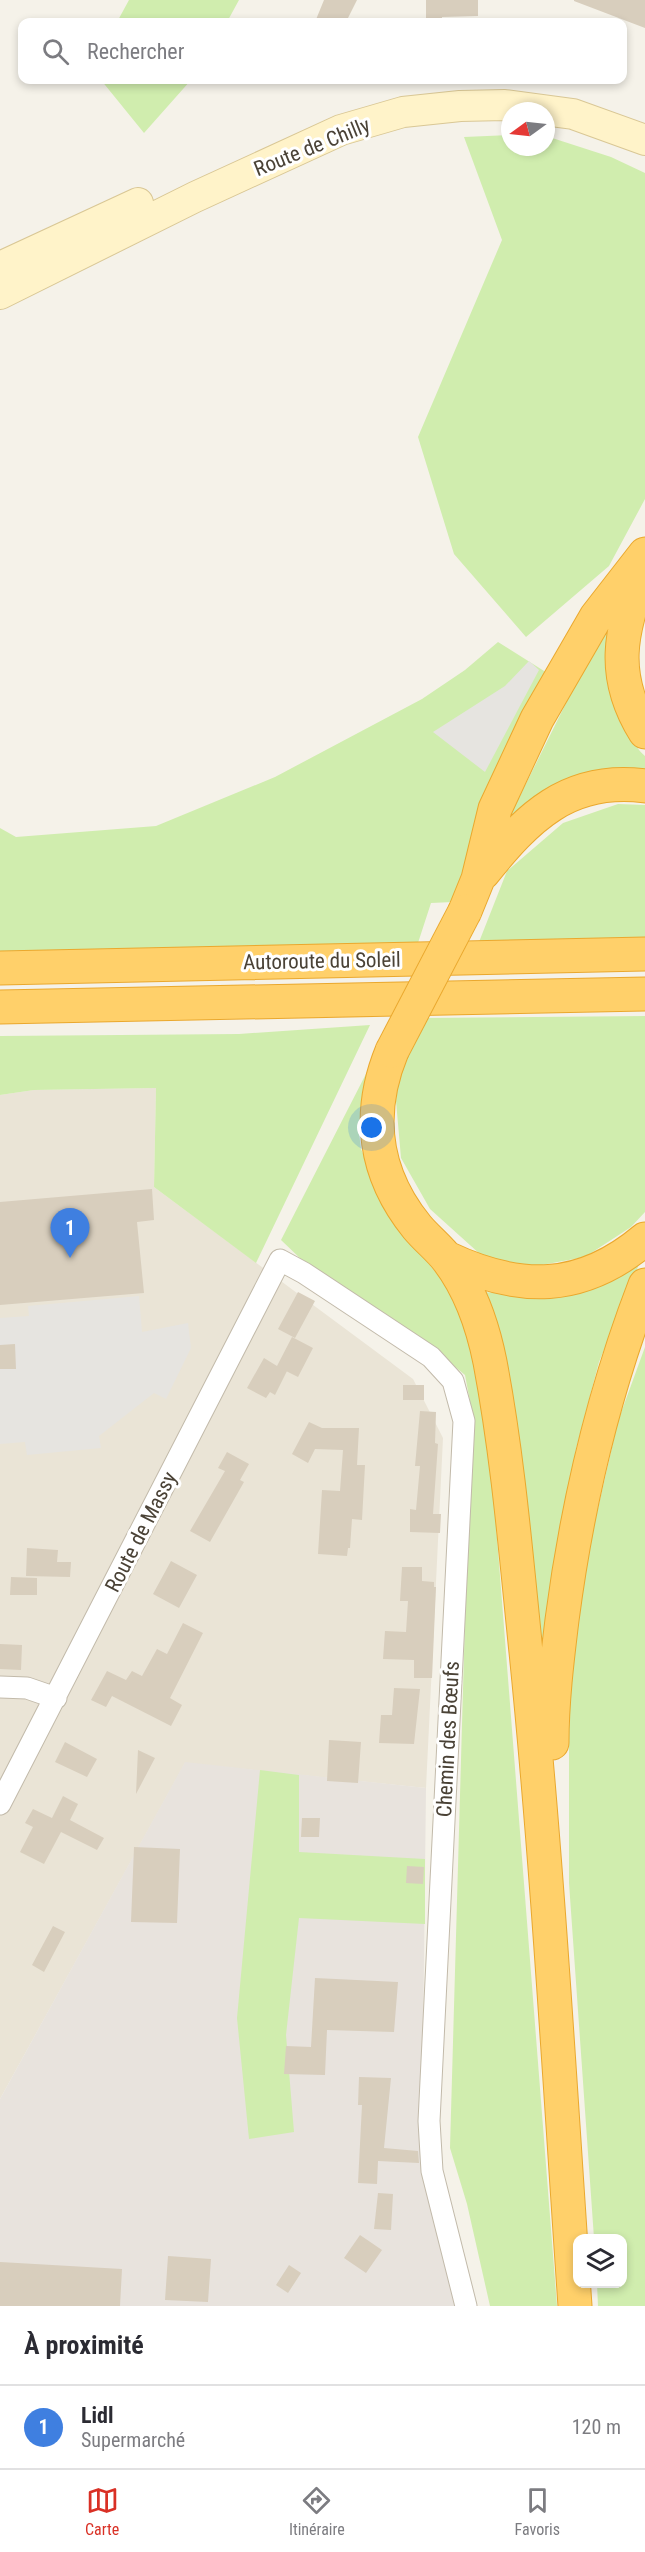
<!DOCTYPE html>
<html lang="fr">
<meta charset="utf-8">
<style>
body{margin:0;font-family:"Roboto Condensed",sans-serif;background:#f7f7f7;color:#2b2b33}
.controls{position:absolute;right:18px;bottom:18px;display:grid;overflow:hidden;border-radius:12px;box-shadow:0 3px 9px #0003}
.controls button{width:54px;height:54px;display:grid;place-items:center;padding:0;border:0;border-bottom:2px solid #e1e1e2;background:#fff;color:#2b2b33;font:30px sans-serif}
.compass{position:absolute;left:501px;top:102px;width:54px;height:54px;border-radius:50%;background:#fff;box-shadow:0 3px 9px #0003;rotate:255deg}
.you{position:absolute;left:372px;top:1128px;width:21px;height:21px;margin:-15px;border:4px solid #fff;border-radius:50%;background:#1a73e8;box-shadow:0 0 0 9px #1a73e833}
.badge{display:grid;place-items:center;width:39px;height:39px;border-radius:50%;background:#d93025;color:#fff;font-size:20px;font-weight:700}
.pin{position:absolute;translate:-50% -50px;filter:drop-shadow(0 2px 3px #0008)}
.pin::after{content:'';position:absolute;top:32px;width:21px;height:18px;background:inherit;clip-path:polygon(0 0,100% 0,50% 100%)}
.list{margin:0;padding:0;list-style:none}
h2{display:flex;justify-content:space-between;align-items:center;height:78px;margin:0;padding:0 24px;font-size:26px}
h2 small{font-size:20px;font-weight:400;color:#7c7c81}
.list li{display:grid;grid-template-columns:39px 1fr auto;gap:18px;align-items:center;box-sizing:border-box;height:84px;padding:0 24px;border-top:2px solid #e1e1e2}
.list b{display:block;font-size:22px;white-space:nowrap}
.list p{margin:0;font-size:20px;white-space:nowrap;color:#7c7c81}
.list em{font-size:20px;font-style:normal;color:#7c7c81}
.icon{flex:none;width:33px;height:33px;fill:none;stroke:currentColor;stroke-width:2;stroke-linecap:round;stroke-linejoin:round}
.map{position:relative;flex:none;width:645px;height:2306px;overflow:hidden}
.search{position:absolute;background:#fff;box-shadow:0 3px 9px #0003;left:18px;right:18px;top:18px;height:66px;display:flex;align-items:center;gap:15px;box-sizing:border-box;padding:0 21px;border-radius:12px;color:#7c7c81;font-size:22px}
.sheet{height:162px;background:#fff}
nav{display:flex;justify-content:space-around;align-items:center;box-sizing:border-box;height:84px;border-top:2px solid #e1e1e2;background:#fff;font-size:16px;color:#7c7c81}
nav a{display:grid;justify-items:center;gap:3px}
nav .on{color:#d93025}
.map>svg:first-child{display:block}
</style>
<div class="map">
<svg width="645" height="2306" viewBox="0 0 645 2306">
<rect width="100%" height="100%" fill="#f5f2e9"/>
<path fill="#eae4d6" d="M156 1088 154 1187 413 1379 443 1438 426 1788 185 1763 0 2099V1095L34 1090Z"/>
<path fill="#e8e3dd" d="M185 1762 426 1788 422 2132 456 2306H0V2099Z"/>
<path fill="#d0edae" d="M129 0H239L227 22H117Z
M101 80H191L144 133Z
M510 135V147H546V136L611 157 645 173V499L609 566 526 637 454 554 418 437 502 240 464 137Z
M612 624C616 660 617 732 645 756V772L506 824 572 691Z
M498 642 552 676 453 902 431 903 417 946 0 952V828L16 837 156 826 275 777 422 699 465 670Z
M618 804 645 805V937L479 942 507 871 563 823Z
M645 1016V1212L631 1227 585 1257 525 1268 481 1255 430 1209 401 1158 396 1101 401 1059 424 1018Z
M370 1025 256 1263 154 1187 156 1088 34 1090 0 1095V1036L239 1034Z
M370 1066 359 1133 361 1149 391 1217 442 1280 463 1315 481 1374 494 1499 557 2306H490L467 2204 450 2148 471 1407 465 1375 421 1339 304 1262 281 1240Z
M640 1262 599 1362 576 1449 541 1685 484 1292 544 1297Z
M645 1347V2306H598L597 2284H622V2238H594L569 1883V1697L580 1587 618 1421Z
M260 1770 299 1775V1852L425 1859V1924L299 1918 286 2035 294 2132 249 2139 237 2018Z"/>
<path fill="#e6e4e0" d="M529 661 539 670 485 772 433 732 505 686Z
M139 1296 142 1332 188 1323 191 1348 166 1399 154 1393 99 1436 101 1448 27 1455 25 1442 0 1444V1318L29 1316 28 1306Z"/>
<path fill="#d8cebd" d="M324 0H357L346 22H315Z
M426 0H478V16L442 17V20L426 21Z
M574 0H645V28L574 1Z
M152 1189 154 1220 137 1222 144 1293 0 1305V1202Z
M298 1292 315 1301 295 1338 278 1329Z
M292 1337 313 1348 298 1377 282 1369 287 1371 275 1395 270 1392 266 1398 247 1388 264 1358 277 1366Z
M15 1344 16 1369H0V1345Z
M403 1385H424V1400H403Z
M420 1411 436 1412 435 1443 438 1444 433 1514H441L440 1533 410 1532V1509L416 1510 420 1466H415Z
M309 1422 322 1428H359L357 1465H365L362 1520 352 1519 350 1548H348L347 1556 318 1554 322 1490 340 1491 343 1450 315 1449 308 1463 292 1454Z
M227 1452 249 1464 240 1480 244 1482 210 1542 190 1531 225 1471 218 1468Z
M27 1548 58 1550 57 1562H71L70 1577 26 1576Z
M171 1561 197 1575 179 1608 153 1594Z
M402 1567H422V1581L434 1582V1587H436L432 1678H414V1660L383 1659 385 1631 406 1632 408 1601H400Z
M11 1577 37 1578V1595H10Z
M183 1623 203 1633 170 1698 182 1705 171 1726 112 1696 106 1707 91 1700 107 1671 126 1680 132 1671 142 1676 157 1649 167 1654Z
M0 1644 22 1645 21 1670 0 1669Z
M394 1688 420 1689 414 1744 379 1743 381 1715H392Z
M329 1740 361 1742 358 1783 327 1781Z
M65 1742 97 1759 87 1777 55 1762Z
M138 1750 155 1758 136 1794Z
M63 1796 78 1804 70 1820 104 1838 97 1850 61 1832 44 1864 20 1852 33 1827 25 1823 33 1809 52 1818Z
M302 1818H320L319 1837H301Z
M134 1847 180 1849 177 1923 131 1922Z
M407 1866 424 1867 423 1884 406 1883Z
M53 1926 65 1932 44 1972 32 1965Z
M315 1978 398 1982 394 2032 327 2030 325 2075 284 2074 286 2046 311 2047Z
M359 2077 391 2078 384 2148 418 2151 419 2163 378 2161 377 2184 358 2183 362 2105H358Z
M378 2193 393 2194 391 2230 374 2229Z
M360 2235 382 2250 366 2273 344 2258Z
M168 2256 211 2259 208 2302 165 2300Z
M0 2262 122 2269 120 2306H0Z
M289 2265 301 2273 288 2293 276 2285Z"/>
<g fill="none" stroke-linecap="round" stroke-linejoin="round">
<defs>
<path id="street" d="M0 1687 27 1688 56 1698
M0 1804 280 1260 304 1273 431 1357 453 1381 464 1421 429 2121 432 2171 466 2306"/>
<path id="secondary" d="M0 267 138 203
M0 294 195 197 341 130 403 112 460 106 505 105 573 114 645 140"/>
<path id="highway" d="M642 574C620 631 610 676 645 732
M483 873C527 818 568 776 645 786
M465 911 478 879 495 809 537 719 596 617 645 554
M0 968 645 954
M0 1007 645 994
M392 1051C366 1114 374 1174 417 1227 427 1239 439 1248 448 1260 470 1289 483 1327 490 1362 508 1457 516 1555 526 1652 548 1869 560 2088 575 2306
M447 1258C519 1292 581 1293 645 1239
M552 1743C552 1702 557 1661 562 1620 577 1505 603 1394 645 1285"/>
</defs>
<use href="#street" stroke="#c2baaa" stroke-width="23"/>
<use href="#secondary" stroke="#d9c795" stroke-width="32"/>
<use href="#highway" stroke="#eaa82e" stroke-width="35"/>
<use href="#street" stroke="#fff" stroke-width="21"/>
<use href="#secondary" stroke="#fff3c9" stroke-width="30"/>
<use href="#highway" stroke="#ffd06a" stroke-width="33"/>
<defs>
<path id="highway-bridge" d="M392 1051 465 911"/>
</defs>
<use href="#highway-bridge" stroke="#eaa82e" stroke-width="35" stroke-linecap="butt"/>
<use href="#highway-bridge" stroke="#ffd06a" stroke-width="33"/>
</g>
<g text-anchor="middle" stroke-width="6" stroke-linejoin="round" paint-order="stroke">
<g font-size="21" fill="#4a4236" stroke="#fff">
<text transform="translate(312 147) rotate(-22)" y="7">Route de Chilly</text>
<text transform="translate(322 961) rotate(-1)" y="7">Autoroute du Soleil</text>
<text transform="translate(141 1532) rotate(-63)" y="7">Route de Massy</text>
<text transform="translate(448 1739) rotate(-87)" y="7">Chemin des Bœufs</text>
</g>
</g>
</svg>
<div class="controls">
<button><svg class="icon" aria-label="layers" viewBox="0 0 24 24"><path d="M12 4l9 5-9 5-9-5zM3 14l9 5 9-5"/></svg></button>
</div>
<svg class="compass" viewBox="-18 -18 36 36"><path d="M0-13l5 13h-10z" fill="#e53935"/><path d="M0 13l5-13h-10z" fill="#7c7c81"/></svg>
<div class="you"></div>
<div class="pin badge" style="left:70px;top:1258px;background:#3f7fe0">1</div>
<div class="search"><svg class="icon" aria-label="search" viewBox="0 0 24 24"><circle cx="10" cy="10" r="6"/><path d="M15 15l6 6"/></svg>Rechercher</div>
</div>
<section class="sheet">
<h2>À proximité<small></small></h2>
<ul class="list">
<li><span class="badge" style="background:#3f7fe0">1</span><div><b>Lidl</b><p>Supermarché</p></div><em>120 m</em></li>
</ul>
</section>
<nav>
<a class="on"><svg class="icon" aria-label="map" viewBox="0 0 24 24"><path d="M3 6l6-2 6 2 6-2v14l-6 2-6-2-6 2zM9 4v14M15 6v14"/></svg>Carte</a>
<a><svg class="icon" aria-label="directions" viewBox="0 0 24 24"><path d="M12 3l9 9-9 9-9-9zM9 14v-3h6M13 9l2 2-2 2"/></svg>Itinéraire</a>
<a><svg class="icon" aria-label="saved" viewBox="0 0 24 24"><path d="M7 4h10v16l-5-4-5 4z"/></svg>Favoris</a>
</nav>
